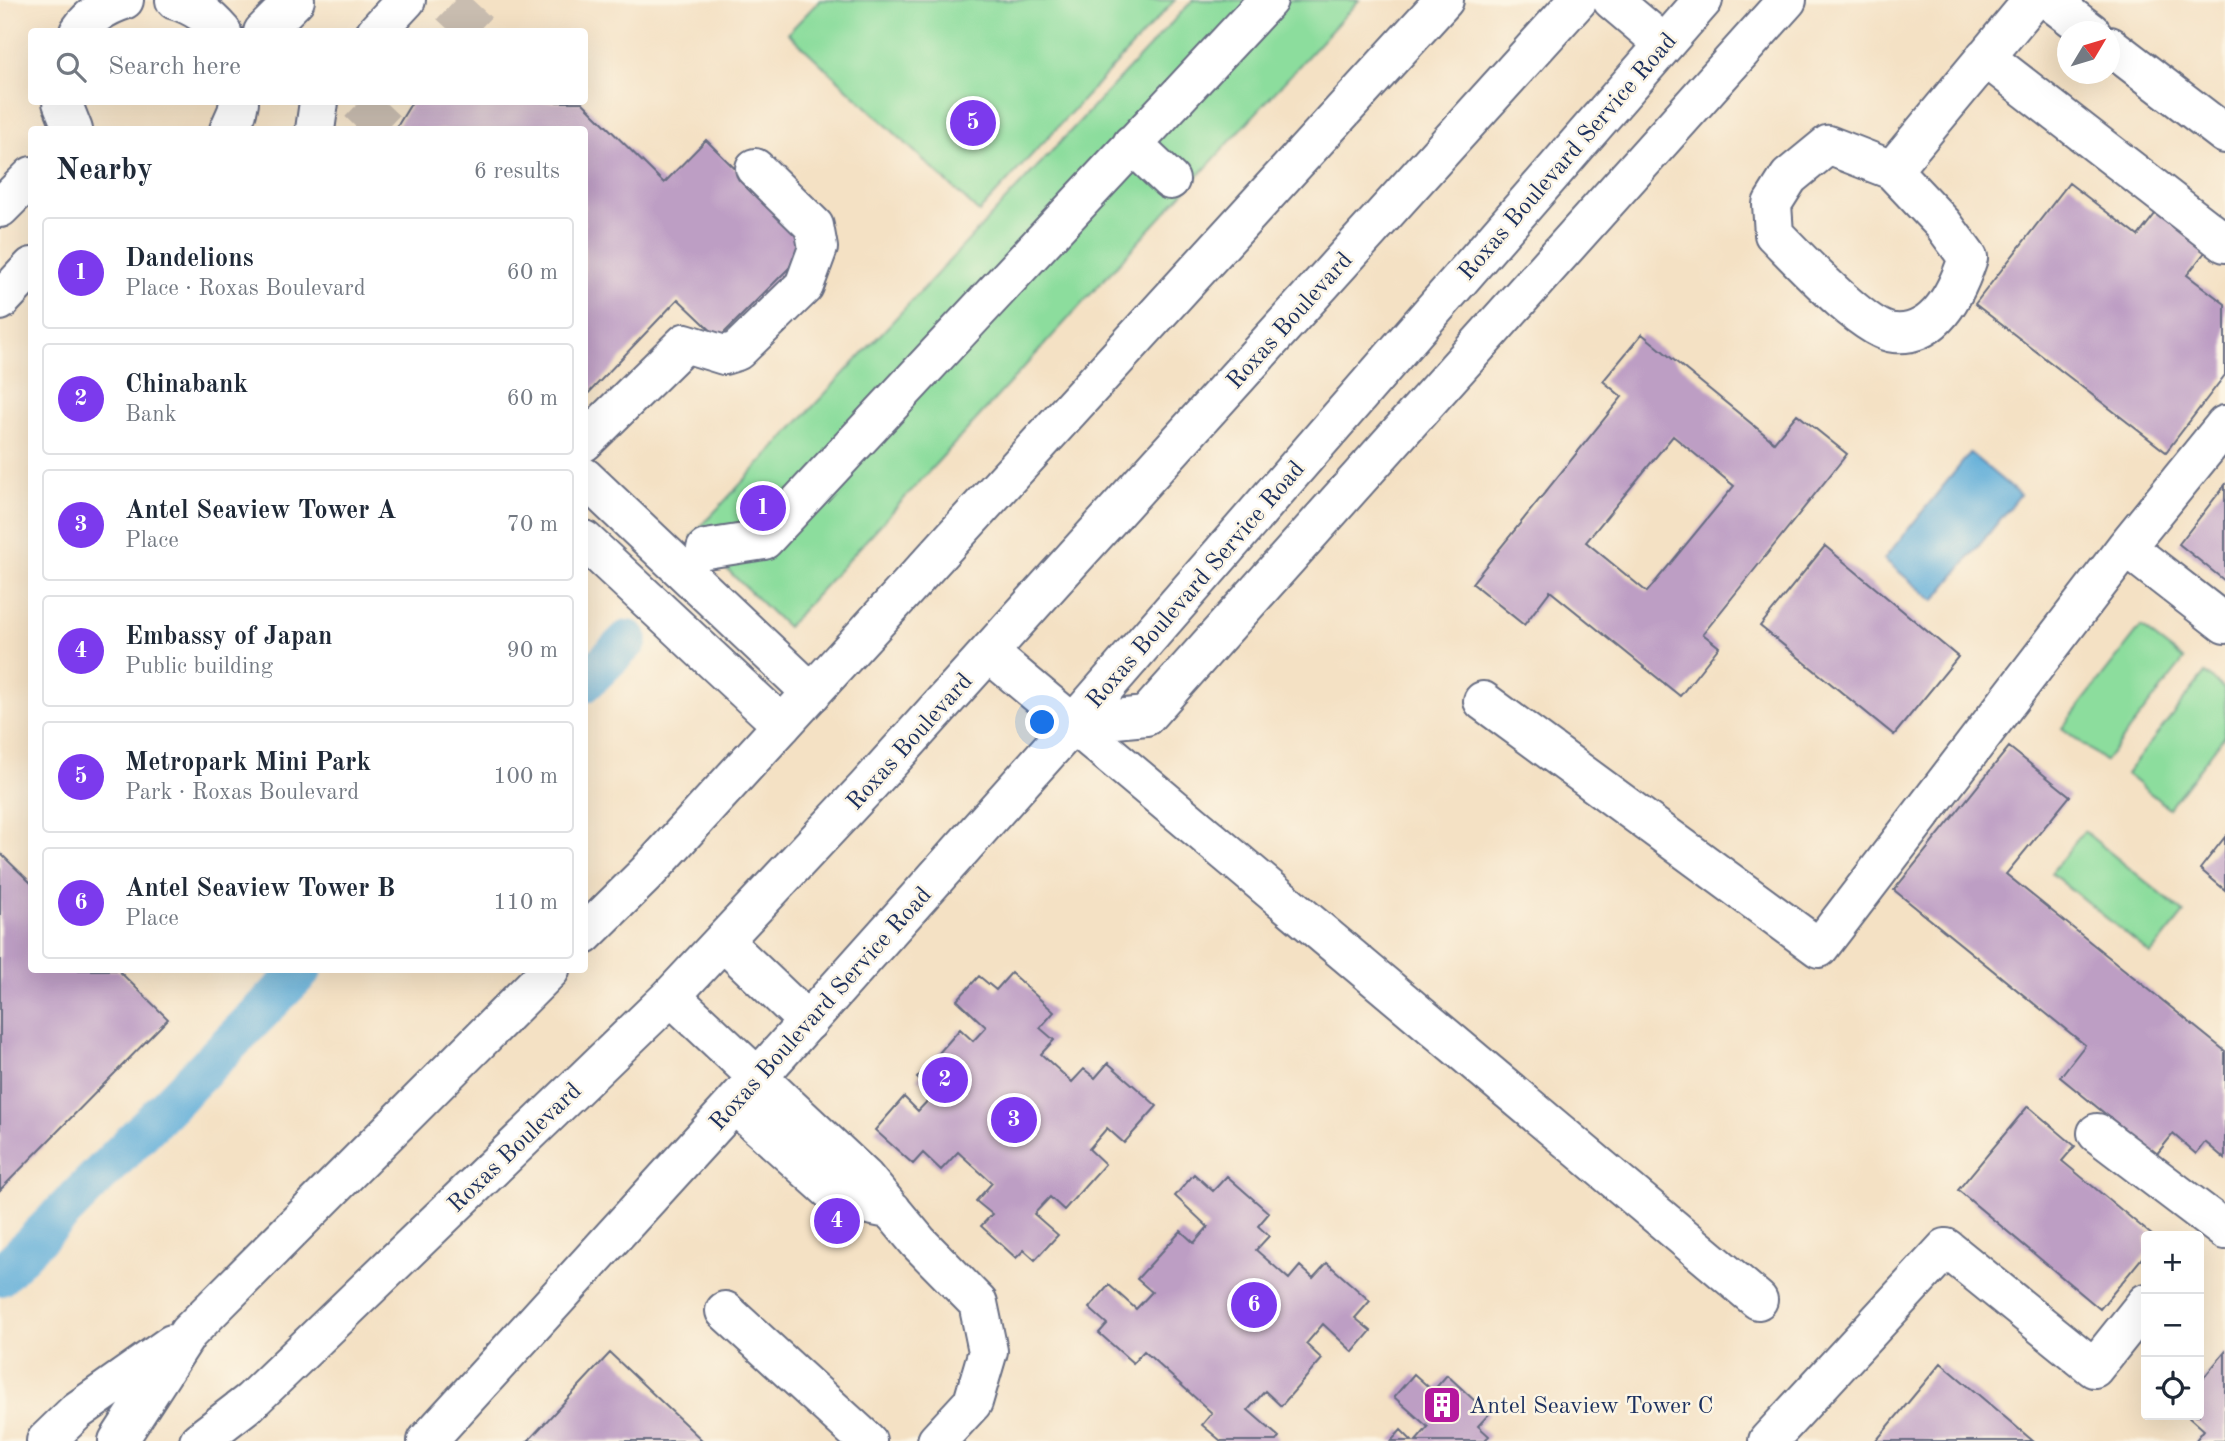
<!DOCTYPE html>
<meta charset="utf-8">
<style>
body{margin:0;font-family:"Old Standard TT",serif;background:#f2f2f3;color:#1f2937}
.controls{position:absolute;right:21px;bottom:21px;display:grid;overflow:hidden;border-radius:7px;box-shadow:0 7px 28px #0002}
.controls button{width:63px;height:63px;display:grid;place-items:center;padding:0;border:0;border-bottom:2px solid #e0e1e3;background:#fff;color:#1f2937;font:35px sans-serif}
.compass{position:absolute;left:2057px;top:21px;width:63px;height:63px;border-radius:50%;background:#fff;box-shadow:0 7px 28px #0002;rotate:52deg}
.you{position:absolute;left:1043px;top:723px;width:24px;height:24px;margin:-18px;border:5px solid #fff;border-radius:50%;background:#1a73e8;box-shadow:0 0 0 10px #1a73e833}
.badge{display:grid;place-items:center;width:46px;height:46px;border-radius:50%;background:#7c3aed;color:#fff;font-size:23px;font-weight:700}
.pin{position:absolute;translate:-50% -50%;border:4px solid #fff;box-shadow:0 2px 7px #0006}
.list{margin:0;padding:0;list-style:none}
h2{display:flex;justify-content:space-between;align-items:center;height:91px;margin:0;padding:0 28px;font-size:30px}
h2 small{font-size:23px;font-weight:400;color:#747a83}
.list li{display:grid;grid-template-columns:46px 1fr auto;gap:21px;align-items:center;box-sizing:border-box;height:112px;margin:0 14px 14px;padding:0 14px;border:2px solid #e0e1e3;border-radius:7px}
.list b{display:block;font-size:26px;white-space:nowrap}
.list p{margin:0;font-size:23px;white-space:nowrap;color:#747a83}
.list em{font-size:23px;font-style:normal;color:#747a83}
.icon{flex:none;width:38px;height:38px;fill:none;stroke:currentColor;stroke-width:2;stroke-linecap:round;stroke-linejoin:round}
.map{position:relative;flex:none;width:2225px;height:1441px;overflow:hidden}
.search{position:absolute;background:#fff;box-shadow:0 7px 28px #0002;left:28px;top:28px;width:560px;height:77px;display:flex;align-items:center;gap:18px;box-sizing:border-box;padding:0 24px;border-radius:7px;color:#747a83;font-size:26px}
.panel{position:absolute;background:#fff;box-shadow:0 7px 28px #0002;left:28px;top:126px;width:560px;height:847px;border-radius:7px}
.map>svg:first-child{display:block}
</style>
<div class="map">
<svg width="2225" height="1441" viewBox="0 0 2225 1441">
<rect width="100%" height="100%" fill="#fcf5e5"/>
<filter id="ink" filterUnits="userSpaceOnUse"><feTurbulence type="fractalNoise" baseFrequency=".0143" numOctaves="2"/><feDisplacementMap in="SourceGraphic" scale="14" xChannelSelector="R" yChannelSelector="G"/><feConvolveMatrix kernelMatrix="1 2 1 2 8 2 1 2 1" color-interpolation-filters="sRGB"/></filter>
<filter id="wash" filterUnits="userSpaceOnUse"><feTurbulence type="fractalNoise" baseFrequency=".00686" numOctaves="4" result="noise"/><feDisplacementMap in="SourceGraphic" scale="28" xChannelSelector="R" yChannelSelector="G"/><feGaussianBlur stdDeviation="1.57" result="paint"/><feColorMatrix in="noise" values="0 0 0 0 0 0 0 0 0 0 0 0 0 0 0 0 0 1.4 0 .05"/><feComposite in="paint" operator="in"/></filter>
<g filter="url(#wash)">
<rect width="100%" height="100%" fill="#f4e1c4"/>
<path fill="#8cdd9d" stroke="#54867e" stroke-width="2" d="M820 0H1175L979 212 788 33Z
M1193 0H1359L787 627 692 536Z
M2141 627 2184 660 2105 761 2062 728Z
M2205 673 2225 689V735L2169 808 2126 774Z
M2084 831 2184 913 2151 954 2051 873Z"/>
<path fill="#5fadd9" stroke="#3d6e9c" stroke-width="2" d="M1970 453 2020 495 1934 601 1884 559Z"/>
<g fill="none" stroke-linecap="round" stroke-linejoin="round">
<path stroke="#5fadd9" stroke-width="40" d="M584 683 628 640
M0 1276 302 970"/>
</g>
<g id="blocks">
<path fill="#bd9ec4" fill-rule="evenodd" d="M412 102H582L664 183 706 140 812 245 719 338 678 299 584 398V130H395Z
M2069 183 2138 236 2159 209 2209 247 2187 275 2225 304V375L2166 452 1975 304Z
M1642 334 1774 442 1797 414 1847 454 1703 634 1719 647 1680 696 1550 591 1524 625 1472 583 1622 397 1603 381ZM1673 436 1734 486 1647 592 1586 542Z
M2225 485V581L2179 544Z
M1825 546 1958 657 1894 735 1760 626Z
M2009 747 2070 796 2006 874 2225 1051V1159L2205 1142 2196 1154 2173 1134 2156 1155 2060 1077 2085 1045 1894 890Z
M2225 837V890L2200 869Z
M0 853 32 884V970H118L168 1019 0 1190Z
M1011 973 1054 1012 1040 1028 1054 1040 1041 1054 1072 1082 1084 1069 1095 1078 1108 1063 1157 1106 1124 1143 1107 1128 1089 1149 1105 1164 1064 1210 1050 1197 1034 1214 1058 1235 1035 1260 1024 1250 1016 1258 981 1226 992 1214 976 1201 992 1183 958 1152 941 1170 923 1153 913 1164 875 1130 904 1097 918 1111 934 1094 917 1078 960 1029 973 1041 986 1027 957 1000 979 976 996 990Z
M2028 1106 2075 1146 2062 1161 2153 1236H2146V1253L2100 1309 1958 1190Z
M1194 1174 1213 1191 1227 1176 1269 1213 1258 1226 1269 1236 1256 1250 1289 1279 1300 1266 1313 1278 1327 1263 1370 1301 1355 1318 1371 1331 1353 1352 1323 1324 1306 1344 1322 1359 1281 1406 1265 1391 1248 1410 1279 1437 1276 1441H1221L1202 1425 1212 1413 1144 1351 1133 1363 1099 1333 1107 1324 1089 1308 1109 1285 1136 1309 1152 1292 1137 1279 1181 1231 1194 1243 1208 1227 1175 1196Z
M2225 1352V1441H2195L2204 1430 2187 1415H2199V1383Z
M610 1353 703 1441H528Z
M1941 1363 2033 1441H1876Z
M1414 1374 1433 1391 1447 1375 1489 1414 1478 1426 1489 1436 1484 1441H1416L1428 1427 1394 1397Z
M1401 1430 1412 1441H1391Z"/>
</g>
</g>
<g filter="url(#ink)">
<use href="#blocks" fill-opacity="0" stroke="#676d82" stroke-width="2"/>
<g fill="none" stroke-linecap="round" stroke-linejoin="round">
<path stroke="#c9bdb0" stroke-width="38" stroke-dasharray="38 19" stroke-linecap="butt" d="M451 32 481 0
M359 130 386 102"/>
<defs>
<path id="minor" d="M175 0C195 6 208 16 222 32
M2049 0 2091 32
M79 32C90 15 106 6 124 0
M263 32 295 0
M376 32 406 0
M2110 46 2225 134
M1985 57 2225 243
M62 102 73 130
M229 130 237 112 239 102
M315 130 319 102
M1132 144 1170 180
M1828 145 1892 170 1943 224 1968 258C1957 291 1936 337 1894 333 1865 331 1797 257 1774 234L1772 204 1789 177Z
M1892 170 2033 0
M0 208 32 176
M0 301 32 267
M584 442 685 343 724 355 737 351 804 286 818 248 814 226 755 168
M584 477 812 693
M584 540 782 725
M2126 547 2225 624
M706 549 764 540 1268 0
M989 653 1758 1300
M1483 701 1819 948 2126 547 2225 425
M1074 723 1146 716 1787 0
M671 996 864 1177 918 1242 978 1303 988 1351 973 1402 937 1441
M734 1104 840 1199 892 1210
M2097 1133 2225 1230
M725 1311 867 1441
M427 1441 734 1104 1074 723 1703 0
M1768 1441 1946 1248 2094 1368 2146 1303"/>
<path id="highway" d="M1612 0 1664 44
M584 935 647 873 1444 0
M724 942 808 1022
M46 1441 77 1411 172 1344
M118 1441 188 1333 550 970
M199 1441 251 1401 671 996 866 788 1578 0"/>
</defs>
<use href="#minor" stroke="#676d82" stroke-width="42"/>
<use href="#highway" stroke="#676d82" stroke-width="42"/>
<use href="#minor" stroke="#fff" stroke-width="38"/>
<use href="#highway" stroke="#fff" stroke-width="38"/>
</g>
</g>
<defs>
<symbol id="building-square" viewBox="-11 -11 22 22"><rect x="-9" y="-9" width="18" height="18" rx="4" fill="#b5179e" stroke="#fcf5e5"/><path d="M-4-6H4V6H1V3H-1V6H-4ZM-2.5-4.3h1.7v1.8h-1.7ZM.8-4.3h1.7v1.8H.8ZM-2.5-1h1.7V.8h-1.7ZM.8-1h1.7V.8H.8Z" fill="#fff"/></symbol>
</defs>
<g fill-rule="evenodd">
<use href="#building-square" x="1420" y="1383" width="44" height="44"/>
</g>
<g text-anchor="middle" stroke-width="5" stroke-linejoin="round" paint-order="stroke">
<g font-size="24" fill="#1b2f5e" stroke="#fcf5e5">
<text transform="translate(1567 156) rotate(-49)" y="8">Roxas Boulevard Service Road</text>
<text transform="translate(1289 320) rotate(-48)" y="8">Roxas Boulevard</text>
<text transform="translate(1195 584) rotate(-49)" y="8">Roxas Boulevard Service Road</text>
<text transform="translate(909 741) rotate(-48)" y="8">Roxas Boulevard</text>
<text transform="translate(820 1008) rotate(-48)" y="8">Roxas Boulevard Service Road</text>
<text transform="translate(514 1147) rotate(-44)" y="8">Roxas Boulevard</text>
</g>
<g font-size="24" fill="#1b2f5e" stroke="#fcf5e5" text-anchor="start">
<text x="1469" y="1413">Antel Seaview Tower C</text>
</g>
</g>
</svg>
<div class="controls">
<button>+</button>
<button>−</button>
<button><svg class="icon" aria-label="locate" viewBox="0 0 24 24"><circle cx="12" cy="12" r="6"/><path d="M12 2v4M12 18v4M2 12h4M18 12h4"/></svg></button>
</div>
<svg class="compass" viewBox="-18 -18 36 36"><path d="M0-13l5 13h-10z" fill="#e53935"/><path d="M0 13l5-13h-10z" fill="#747a83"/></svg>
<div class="you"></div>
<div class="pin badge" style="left:763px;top:508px">1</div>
<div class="pin badge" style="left:945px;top:1080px">2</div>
<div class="pin badge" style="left:1014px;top:1120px">3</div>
<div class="pin badge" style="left:837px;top:1221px">4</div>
<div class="pin badge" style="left:973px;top:123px">5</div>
<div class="pin badge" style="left:1254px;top:1305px">6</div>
<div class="search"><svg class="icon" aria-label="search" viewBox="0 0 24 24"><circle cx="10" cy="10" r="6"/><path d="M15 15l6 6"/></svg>Search here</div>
<section class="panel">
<h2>Nearby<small>6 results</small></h2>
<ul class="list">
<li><span class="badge">1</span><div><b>Dandelions</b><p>Place · Roxas Boulevard</p></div><em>60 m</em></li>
<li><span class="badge">2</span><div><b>Chinabank</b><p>Bank</p></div><em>60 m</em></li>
<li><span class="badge">3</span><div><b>Antel Seaview Tower A</b><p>Place</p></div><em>70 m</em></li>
<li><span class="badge">4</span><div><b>Embassy of Japan</b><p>Public building</p></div><em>90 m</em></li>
<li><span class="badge">5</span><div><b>Metropark Mini Park</b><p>Park · Roxas Boulevard</p></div><em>100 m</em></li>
<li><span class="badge">6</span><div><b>Antel Seaview Tower B</b><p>Place</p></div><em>110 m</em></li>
</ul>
</section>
</div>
